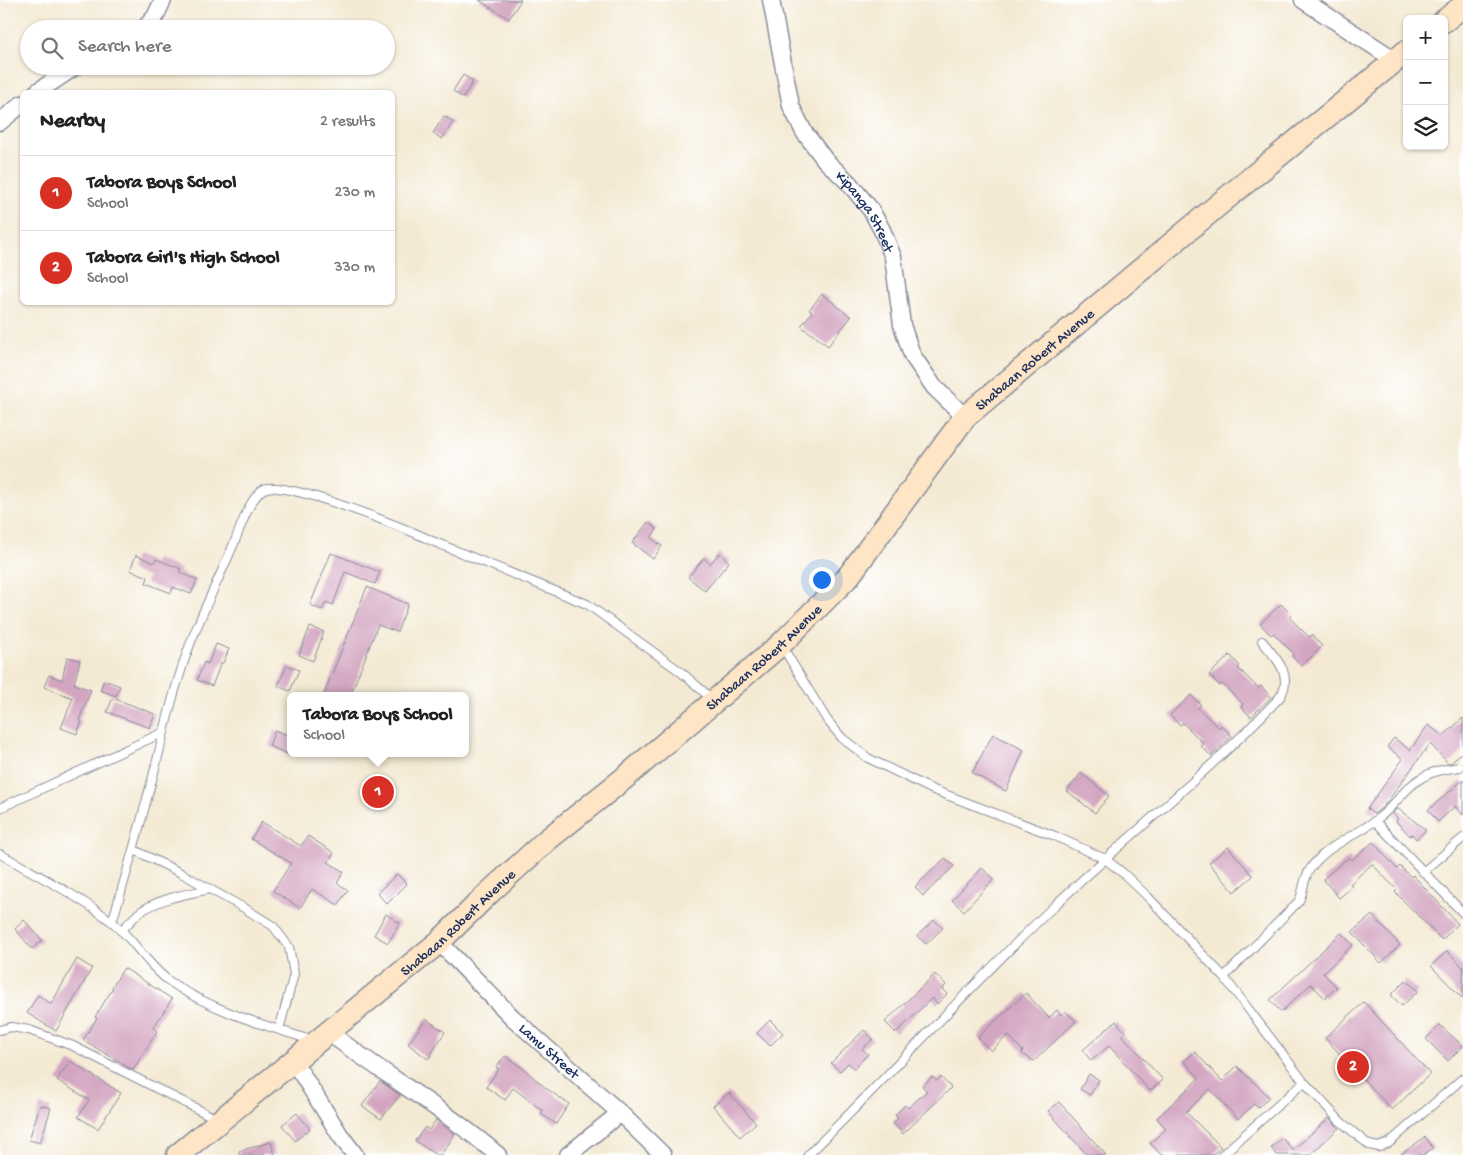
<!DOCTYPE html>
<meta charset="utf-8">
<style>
body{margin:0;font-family:"Gochi Hand",sans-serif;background:#f6f6f6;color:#222}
.controls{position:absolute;right:15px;top:15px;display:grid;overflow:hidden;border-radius:8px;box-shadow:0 1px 4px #0004}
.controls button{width:45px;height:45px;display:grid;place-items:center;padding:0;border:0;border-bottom:1px solid #e0e0e0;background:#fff;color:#222;font:25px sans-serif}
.you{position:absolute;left:821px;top:579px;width:18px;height:18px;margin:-12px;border:4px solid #fff;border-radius:50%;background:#1a73e8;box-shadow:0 0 0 8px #1a73e833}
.badge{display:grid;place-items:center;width:32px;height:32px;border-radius:50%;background:#d93025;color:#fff;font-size:16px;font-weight:700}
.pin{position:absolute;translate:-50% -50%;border:2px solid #fff;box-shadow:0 1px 5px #0006}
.popup{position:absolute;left:287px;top:692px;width:182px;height:65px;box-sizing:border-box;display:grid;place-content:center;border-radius:8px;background:#fff;filter:drop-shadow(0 1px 4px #0005);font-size:16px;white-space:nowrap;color:#767676}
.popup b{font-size:19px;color:#222}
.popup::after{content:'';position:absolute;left:50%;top:100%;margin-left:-10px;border:10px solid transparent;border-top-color:#fff}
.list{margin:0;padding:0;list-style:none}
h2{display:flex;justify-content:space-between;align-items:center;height:65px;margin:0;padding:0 20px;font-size:21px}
h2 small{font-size:16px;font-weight:400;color:#767676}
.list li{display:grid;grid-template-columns:32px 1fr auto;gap:15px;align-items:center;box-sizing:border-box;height:75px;padding:0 20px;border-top:1px solid #e0e0e0}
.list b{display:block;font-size:19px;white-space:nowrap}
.list p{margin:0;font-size:16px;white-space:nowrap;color:#767676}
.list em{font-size:16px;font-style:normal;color:#767676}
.icon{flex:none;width:28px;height:28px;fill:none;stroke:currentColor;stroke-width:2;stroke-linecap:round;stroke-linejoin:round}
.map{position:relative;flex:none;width:1463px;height:1155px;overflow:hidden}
.search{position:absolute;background:#fff;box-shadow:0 1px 4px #0004;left:20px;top:20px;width:375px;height:55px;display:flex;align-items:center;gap:12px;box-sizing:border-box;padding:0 18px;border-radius:28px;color:#767676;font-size:19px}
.panel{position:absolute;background:#fff;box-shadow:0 1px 4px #0004;left:20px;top:90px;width:375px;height:215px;border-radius:8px}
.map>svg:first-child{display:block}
</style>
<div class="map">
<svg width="1463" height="1155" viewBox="0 0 1463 1155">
<rect width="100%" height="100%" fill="#fff"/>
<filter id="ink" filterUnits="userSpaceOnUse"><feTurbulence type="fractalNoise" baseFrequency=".02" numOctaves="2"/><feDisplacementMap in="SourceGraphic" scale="10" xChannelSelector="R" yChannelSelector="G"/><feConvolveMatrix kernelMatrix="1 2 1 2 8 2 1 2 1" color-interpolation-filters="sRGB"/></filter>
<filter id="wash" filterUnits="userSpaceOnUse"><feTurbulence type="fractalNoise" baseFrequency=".0096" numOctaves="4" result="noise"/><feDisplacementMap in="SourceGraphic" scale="20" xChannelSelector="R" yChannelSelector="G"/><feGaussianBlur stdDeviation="1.12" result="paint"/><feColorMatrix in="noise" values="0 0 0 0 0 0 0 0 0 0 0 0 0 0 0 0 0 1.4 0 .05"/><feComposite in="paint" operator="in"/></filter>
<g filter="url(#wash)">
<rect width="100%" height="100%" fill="#f4ead4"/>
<g id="blocks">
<path fill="#d3a5c1" d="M479 0H521L509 19Z
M463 75 473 81 463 98 453 91Z
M444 116 453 122 442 139 433 133Z
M822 294 851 317 828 346 801 326 812 312 809 310Z
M648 522 657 529 651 538 662 546 653 559 632 543Z
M331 553 380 572 375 584 345 572 333 605 326 602 322 610 310 605Z
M719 553 729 562 705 591 688 577 704 558 710 564Z
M136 555 154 563 156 559 181 569 179 572 197 580 191 594 173 587 171 593 146 583 148 577 130 570Z
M367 587 408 604 397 632 378 625 350 696H323Z
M1281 604 1292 615 1289 617 1309 637 1312 635 1322 646 1302 666 1292 656 1294 654 1273 633 1271 635 1260 624Z
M310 627 324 632 313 661 299 655Z
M216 644 229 649 223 663H221L212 686 197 680 204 662 208 664Z
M1230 655 1240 666 1238 668 1258 688 1261 686 1271 697 1251 717 1241 707 1243 704 1222 684 1220 686 1209 675Z
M67 657 80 660 74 684 91 690 79 720 82 721 77 734 61 728 73 698 44 687 49 675 62 680Z
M287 665 299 670 290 691 278 686Z
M104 680 120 686 116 696 100 690Z
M1191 695 1201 705 1198 708 1219 728 1221 725 1232 736 1211 756 1201 746 1204 744 1183 723 1180 725 1170 715Z
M113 698 155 714 150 728 107 712Z
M1463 718V751L1451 763H1448L1430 744 1384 806 1374 814 1367 809 1403 759 1387 747 1394 738 1410 750 1428 725 1443 736Z
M275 730 290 736V755L269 746Z
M993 734 1024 750 1006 791 972 773Z
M1081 773 1109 796 1095 813 1067 791Z
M1463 780V815L1455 806 1438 822 1428 810Z
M1397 808 1426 830 1416 839 1412 834 1410 836 1396 821 1398 819 1393 813Z
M262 822 301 846 308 836 334 853 328 862 344 872 337 883 348 890 338 905 312 889 300 908 273 891 291 863 251 839Z
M1373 842 1397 869 1400 866 1411 877 1413 875 1458 924 1442 940 1395 892 1397 890 1372 864 1350 884 1352 887 1339 898 1323 879 1349 857 1352 860Z
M1228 847 1253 876 1234 892 1209 863Z
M945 858 954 866 923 896 915 887Z
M982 868 994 879 964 911 952 900Z
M397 874 407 884 387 904 377 893Z
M386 914 400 923 388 943 374 935Z
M1372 915 1400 945 1381 963 1352 932Z
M24 920 42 940 32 949 15 929Z
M934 920 943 928 926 944 917 936Z
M1341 933 1353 945 1323 973 1337 987 1325 998 1311 984 1281 1012 1270 1000Z
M1447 951 1463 967V999L1431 966Z
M77 959 92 968 56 1031 27 1013 38 995 51 1004Z
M124 968 172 999 153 1028 157 1031 133 1070 83 1040 97 1018 95 1017 113 988 112 987Z
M935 974 946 985 942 989 947 994 937 1004 932 998 896 1033 885 1022Z
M1406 980 1418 991 1402 1006 1391 995Z
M1026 993 1049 1018 1057 1010 1061 1015 1065 1011 1076 1021 1034 1061 1021 1053 1023 1051 1008 1035 991 1051 978 1037Z
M1364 1002 1430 1074 1392 1110 1325 1038Z
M426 1019 445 1032 428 1059 408 1044Z
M770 1020 783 1033 770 1046 757 1033Z
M1116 1021 1125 1032 1122 1035 1163 1080 1150 1091 1109 1046 1091 1061 1083 1050Z
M1440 1025 1463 1046 1448 1061 1426 1039Z
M864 1030 873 1039 862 1049 868 1054 854 1068 848 1063 840 1071 831 1063Z
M1195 1052 1222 1081 1237 1066 1269 1097 1258 1108 1254 1104 1238 1119 1210 1089 1186 1112 1221 1147 1212 1155H1161L1150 1143 1166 1129 1157 1118 1199 1078 1184 1061Z
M505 1056 524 1069 547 1089 569 1104 556 1124 541 1114 543 1111 513 1088 505 1100 486 1087 499 1069 496 1067Z
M70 1061 121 1093 98 1129 78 1117 89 1100 57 1080Z
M1089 1074 1099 1080 1090 1095 1080 1089Z
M932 1077 937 1081 941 1077 951 1088 903 1134 893 1123 898 1118 895 1115 905 1105 908 1108 927 1091 922 1086Z
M380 1081 400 1095 381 1119 362 1106Z
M729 1093 756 1123 740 1137 713 1106Z
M1059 1102 1106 1155H1087L1048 1111Z
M40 1105 51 1108 40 1143 29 1140Z
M297 1113 310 1129 295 1141 282 1125Z
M1329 1118 1339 1128 1310 1155H1277L1271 1148 1282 1138 1293 1150Z
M436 1120 455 1134 441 1155H436L415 1141 425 1127 429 1130Z
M1425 1137 1433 1148 1423 1155H1400Z
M271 1142 275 1155H239V1151Z"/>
</g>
</g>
<g filter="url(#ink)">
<use href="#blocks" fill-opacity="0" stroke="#888c99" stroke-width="1"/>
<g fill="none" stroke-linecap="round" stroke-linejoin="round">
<defs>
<path id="lane" d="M782 646 827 720 842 738 868 758 931 789 1055 836 1105 859 1123 873 1148 897 1224 977 1304 1082 1340 1121 1369 1145 1379 1147 1389 1143 1463 1078
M0 808 164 732
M1375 821 1463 913
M134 850 181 873 244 908 273 926 289 947 294 974 279 1030
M0 854C37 875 77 895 111 921 132 937 146 964 169 981 210 1010 266 1026 314 1041
M1423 872 1463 838
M112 922C127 874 140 825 153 776 162 742 169 707 180 674 193 630 214 590 232 548 239 533 249 497 264 489 282 479 409 529 432 541L587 604 681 672 712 699
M121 931C127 925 133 918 140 912 160 898 187 894 210 889
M1224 977 1299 901C1304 891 1303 879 1310 869 1327 844 1359 835 1381 816 1396 804 1406 786 1423 777 1435 770 1447 769 1460 767
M0 1030 11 1027 29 1030 73 1046 217 1119
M808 1155C891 1074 968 988 1052 908 1127 836 1209 773 1280 697 1294 675 1276 658 1262 641
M1222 1155 1304 1082"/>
<g id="street">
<path id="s1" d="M771 0 791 106 804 132 825 160 849 183 871 210 882 230 893 257 902 325 912 355 934 387 965 417"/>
<path d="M1303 0 1395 60"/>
<path d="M144 29 155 17 163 0"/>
<path d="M37 92 76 66"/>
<path d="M0 122 22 104"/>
<path id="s2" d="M439 942 513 1018 620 1113 663 1155"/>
<path d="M328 1032C384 1074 445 1110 498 1155"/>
<path d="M293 1060 340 1135 355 1155"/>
<path d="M568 1155 620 1113"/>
</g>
<g id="secondary">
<path d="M1444 21 1463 6"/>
<path id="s3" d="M178 1155 439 942 490 892 547 840 627 776 781 644 848 577 965 417 1223 201 1407 51"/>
</g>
</defs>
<use href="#lane" stroke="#888c99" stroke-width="10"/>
<use href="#street" stroke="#888c99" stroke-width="19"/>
<use href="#secondary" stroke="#888c99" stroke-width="25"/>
<use href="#lane" stroke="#fff" stroke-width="8"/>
<use href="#street" stroke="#fff" stroke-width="16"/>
<use href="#secondary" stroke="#fde5c5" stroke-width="22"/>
</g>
</g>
<g text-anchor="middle" stroke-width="5" stroke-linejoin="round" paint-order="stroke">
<g font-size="15" fill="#1b2f5e" stroke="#fff">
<text dy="5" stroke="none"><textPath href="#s1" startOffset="238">Kipanga Street</textPath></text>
<text dy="5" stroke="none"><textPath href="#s3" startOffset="1174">Shabaan Robert Avenue</textPath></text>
<text dy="5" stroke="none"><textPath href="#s3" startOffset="769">Shabaan Robert Avenue</textPath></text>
<text dy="5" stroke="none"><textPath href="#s3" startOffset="364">Shabaan Robert Avenue</textPath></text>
<text dy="5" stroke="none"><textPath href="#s2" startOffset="155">Lamu Street</textPath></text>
</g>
</g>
</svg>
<div class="controls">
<button>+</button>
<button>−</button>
<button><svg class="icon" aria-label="layers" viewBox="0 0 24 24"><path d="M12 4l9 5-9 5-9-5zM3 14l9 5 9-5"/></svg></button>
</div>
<div class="you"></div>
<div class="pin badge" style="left:378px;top:792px">1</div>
<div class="popup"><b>Tabora Boys School</b>School</div>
<div class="pin badge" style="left:1353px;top:1067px">2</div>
<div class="search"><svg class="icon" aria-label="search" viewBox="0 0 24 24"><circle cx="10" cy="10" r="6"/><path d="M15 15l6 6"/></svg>Search here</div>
<section class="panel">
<h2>Nearby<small>2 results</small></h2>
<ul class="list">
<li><span class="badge">1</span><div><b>Tabora Boys School</b><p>School</p></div><em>230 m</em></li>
<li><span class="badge">2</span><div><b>Tabora Girl's High School</b><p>School</p></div><em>330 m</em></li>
</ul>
</section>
</div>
